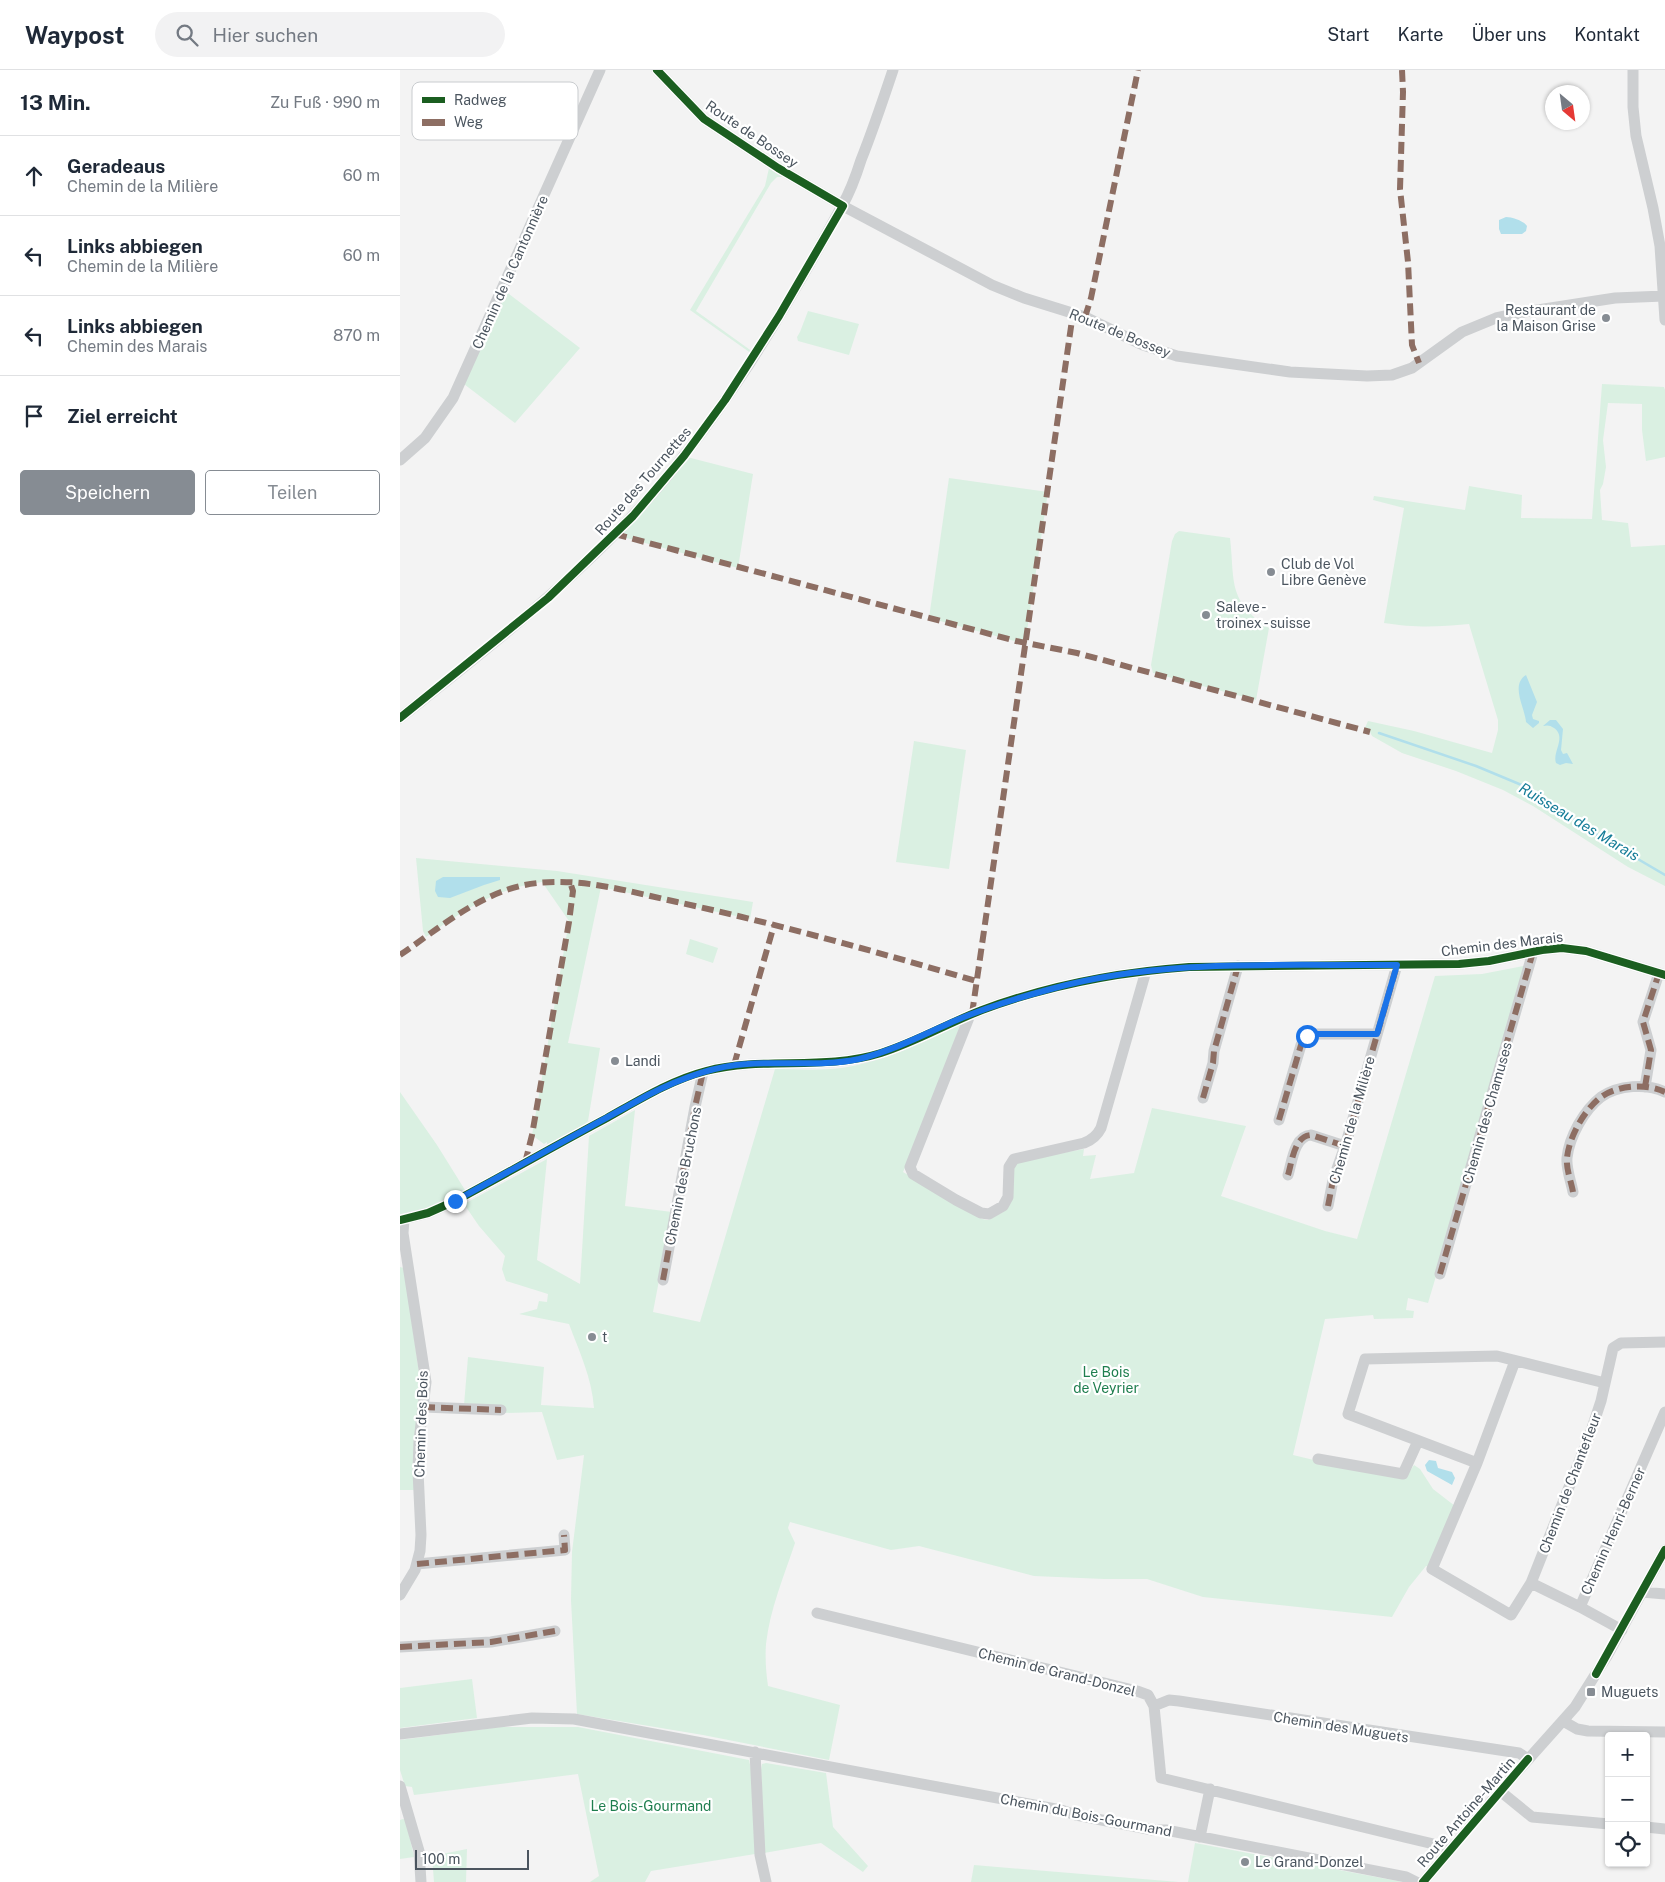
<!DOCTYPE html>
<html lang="de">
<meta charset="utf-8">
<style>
body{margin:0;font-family:"Public Sans",sans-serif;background:#f2f2f3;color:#1f2937}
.controls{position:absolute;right:15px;bottom:15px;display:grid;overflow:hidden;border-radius:5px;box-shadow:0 1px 4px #0004}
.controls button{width:45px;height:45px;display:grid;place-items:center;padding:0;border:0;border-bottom:1px solid #e0e1e3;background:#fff;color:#1f2937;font:25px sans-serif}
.compass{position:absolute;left:1145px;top:15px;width:45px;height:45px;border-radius:50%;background:#fff;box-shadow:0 1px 4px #0004;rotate:151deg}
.scale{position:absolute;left:15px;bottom:12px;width:114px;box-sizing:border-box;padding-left:5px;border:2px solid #4b555f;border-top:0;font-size:14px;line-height:18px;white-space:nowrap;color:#4b555f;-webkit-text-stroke:4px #fff;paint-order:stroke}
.stop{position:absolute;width:15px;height:15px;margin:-11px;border:4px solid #1a73e8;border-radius:50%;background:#fff}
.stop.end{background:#1a73e8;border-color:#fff;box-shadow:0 1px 5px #0008}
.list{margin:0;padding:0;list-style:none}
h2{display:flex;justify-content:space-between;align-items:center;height:65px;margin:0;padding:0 20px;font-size:21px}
h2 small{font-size:16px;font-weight:400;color:#747a83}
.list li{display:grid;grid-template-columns:32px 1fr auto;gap:15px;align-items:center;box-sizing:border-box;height:80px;padding:0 20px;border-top:1px solid #e0e1e3}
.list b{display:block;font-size:19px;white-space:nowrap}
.list p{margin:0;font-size:16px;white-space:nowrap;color:#747a83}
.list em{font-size:16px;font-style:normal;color:#747a83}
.actions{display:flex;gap:10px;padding:15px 20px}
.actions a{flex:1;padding:11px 0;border:1px solid #868c93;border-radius:5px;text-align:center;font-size:18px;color:#868c93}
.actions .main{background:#868c93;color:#fff}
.icon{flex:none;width:28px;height:28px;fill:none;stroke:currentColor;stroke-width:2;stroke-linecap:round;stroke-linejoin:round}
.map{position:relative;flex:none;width:1265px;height:1812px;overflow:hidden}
header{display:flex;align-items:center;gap:30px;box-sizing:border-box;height:70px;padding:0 25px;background:#fff;border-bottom:1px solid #e0e1e3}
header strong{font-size:24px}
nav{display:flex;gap:28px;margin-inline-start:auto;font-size:18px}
.search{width:350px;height:45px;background:#f2f2f3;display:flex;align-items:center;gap:12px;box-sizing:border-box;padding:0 18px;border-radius:28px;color:#747a83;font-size:19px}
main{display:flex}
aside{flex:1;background:#fff}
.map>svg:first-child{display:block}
</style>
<header>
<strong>Waypost</strong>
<div class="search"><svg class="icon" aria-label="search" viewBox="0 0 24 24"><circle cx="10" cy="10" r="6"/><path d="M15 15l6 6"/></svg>Hier suchen</div>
<nav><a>Start</a><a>Karte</a><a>Über uns</a><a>Kontakt</a></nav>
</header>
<main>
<aside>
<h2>13 Min.<small>Zu Fuß · 990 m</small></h2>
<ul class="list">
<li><svg class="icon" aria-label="ahead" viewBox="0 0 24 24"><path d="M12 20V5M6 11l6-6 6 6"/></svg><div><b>Geradeaus</b><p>Chemin de la Milière</p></div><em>60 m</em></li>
<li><svg class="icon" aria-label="left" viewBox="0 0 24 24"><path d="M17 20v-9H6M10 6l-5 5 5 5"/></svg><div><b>Links abbiegen</b><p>Chemin de la Milière</p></div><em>60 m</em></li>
<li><svg class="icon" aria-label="left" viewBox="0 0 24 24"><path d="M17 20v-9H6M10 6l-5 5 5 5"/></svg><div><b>Links abbiegen</b><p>Chemin des Marais</p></div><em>870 m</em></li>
<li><svg class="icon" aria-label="arrive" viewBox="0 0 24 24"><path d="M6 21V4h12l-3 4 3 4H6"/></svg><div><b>Ziel erreicht</b></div></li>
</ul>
<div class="actions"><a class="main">Speichern</a><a>Teilen</a></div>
</aside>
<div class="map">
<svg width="1265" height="1812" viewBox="0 0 1265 1812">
<rect width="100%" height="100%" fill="#f3f3f3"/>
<path fill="#daf0e2" d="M369 98 384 107H377L371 113 296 241 353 282 352 284 290 240 365 116Z
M105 221 180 278 115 353 64 314Z
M408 241 459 254 449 285 398 271 397 267 400 262Z
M1202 314 1264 317 1265 320V387L1246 391 1242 360V334L1208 333 1203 370 1206 397 1203 414 1200 420 1202 450 1228 453 1231 477 1265 475V816L1228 797 1133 736 1103 720 1056 701 1002 683 972 666 970 662 964 660 968 651 1014 661 1092 683 1098 660V650L1069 554C1038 557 1016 558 984 553L1004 438 973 430 974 426 1065 440 1069 416 1122 425 1121 448 1192 449Z
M287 387 353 404 338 498 219 466Z
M549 408 648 422 625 574 529 548Z
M779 461 830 468C835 511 827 531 869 558L856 630 753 603 751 595 772 471 775 464Z
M514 671 566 680 549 799 496 792Z
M16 788 157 801 353 832 350 849 201 817 168 973 200 978 188 1051 181 1058 147 1075V1072L144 1074 132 1065 169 851 142 812C95 819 64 840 26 867L23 861Z
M290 869 318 878 313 893 286 884Z
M1129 895 1028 1233 1008 1228 1006 1240 1014 1241 1013 1248 974 1249 973 1245 925 1249 893 1385 947 1398 1005 1408 1014 1395 1020 1399 1033 1419 1055 1436 1029 1497 1026 1496 1009 1517 992 1547 803 1527 747 1509H704L634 1506 519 1476 491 1480 390 1452 388 1458 395 1473C384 1506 370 1539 366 1574 365 1588 366 1602 368 1616L440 1635 429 1690 303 1665 177 1644 171 1530 172 1482 184 1385 157 1390 142 1342 104 1343 64 1335 68 1287 144 1297 141 1335 194 1338C192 1308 179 1281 169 1254L119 1244 137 1239 139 1231 147 1232 148 1224 106 1211 102 1199 105 1186 79 1156 64 1134 147 1089 137 1190 180 1214 189 1066 235 1040 225 1136 272 1142 253 1242 300 1252 375 999C397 999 419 1001 441 998 483 992 521 973 560 955L529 1045 503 1102 582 1149 588 1150 603 1142 614 1097 619 1091 684 1079 683 1086 696 1085 690 1109 734 1103 752 1038 846 1056 821 1126 925 1161 957 1169 1035 906 1082 904Z
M0 1022 37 1075 65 1120 18 1142 0 1145Z
M0 1197 4 1198 21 1316 15 1420H0Z
M72 1609 77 1648 0 1658V1618Z
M100 1657H178L349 1690 351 1699 355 1784 251 1801 245 1812H190L199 1806 178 1704 14 1725 12 1717 5 1716 0 1700V1670Z
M366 1693 426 1703 433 1757 468 1796 463 1802 421 1773 364 1783 361 1700 362 1694Z
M3 1749 6 1750 14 1787 0 1789V1750Z
M795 1773 1003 1812H788Z
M67 1779 66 1812H34L32 1786Z
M574 1795 779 1812H571Z"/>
<path fill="#b1dfeb" d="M1106 147C1112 147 1124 151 1127 156L1126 161 1122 164H1101L1099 159V150Z
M1126 605 1137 632 1132 645 1133 649 1139 651V653L1133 658 1126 652C1125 638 1110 615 1126 605Z
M1150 650H1156L1163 659 1161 680 1163 684 1167 683 1173 694 1166 693 1160 695 1156 693C1152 682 1167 667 1154 658 1150 655 1147 655 1143 656Z
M43 807H100V810L84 815 50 828 38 827 35 821 36 811Z
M1029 1390 1036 1391 1038 1398 1052 1402 1055 1408 1052 1415 1027 1401 1025 1395Z"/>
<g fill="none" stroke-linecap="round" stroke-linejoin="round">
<path stroke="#b1dfeb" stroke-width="2.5" d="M979 663 1076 696 1124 716 1202 768 1265 805"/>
<path stroke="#cdcfd1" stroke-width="11" d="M257 0 304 49 378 98 443 136 592 215 624 228 685 247 743 275 777 286 890 302 967 306 992 305 1012 298 1062 262 1096 248 1124 242 1215 228 1264 226
M1233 0V37L1236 66 1253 138 1260 176 1265 250
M0 390 25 368 53 328 200 0
M0 648C74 589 149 531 215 464 309 369 378 253 442 136 450 122 456 106 461 90 473 60 483 30 493 0
M570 945 510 1097 513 1104 556 1130 581 1143 589 1144 603 1136 608 1127 609 1097 614 1089 684 1073C692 1070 697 1066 701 1058L746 901
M1245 1017 1251 980 1243 952 1259 903
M803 1028 813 993 814 981 838 896
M879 1050 901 975 907 966 913 964H977
M888 1105C892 1092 894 1066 911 1065L945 1076
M1173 1122C1171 1111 1166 1099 1167 1088 1169 1067 1184 1040 1201 1027 1218 1015 1247 1013 1265 1022
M928 1136 933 1110 946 1073 997 895
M0 1150 28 1143 55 1131C106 1104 156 1075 207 1048 239 1030 271 1010 306 1001 365 986 423 1001 481 983 516 972 548 953 582 940 649 915 719 902 789 897L1059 894 1089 891 1142 880 1162 878 1186 881 1265 905
M1040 1204 1133 882
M263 1210 295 1037 303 1002
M1115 1291 1077 1393 1032 1499 1111 1545 1131 1513
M23 1337 101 1340
M918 1389 1003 1404 1018 1371
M1077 1393 948 1344 965 1289 1097 1286 1205 1313
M17 1494 165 1480 164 1465
M1242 1522 1265 1524
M0 1525 15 1500 20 1481 21 1465 18 1401 19 1371 26 1312 3 1163 4 1149
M1180 1537 1131 1513 1190 1364 1201 1331 1213 1278 1221 1273 1265 1272
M417 1543 737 1621 748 1625 754 1636 761 1708 1004 1767 1042 1776 1048 1780
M1222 1560 1180 1537 1265 1342
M0 1577 91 1572 155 1561
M754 1636 769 1630 779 1631 1119 1683 1128 1689
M1163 1651 1177 1659 1188 1661 1265 1662
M0 1664 132 1648 174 1649 661 1740 676 1745 753 1760H766L1006 1807 1016 1812
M355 1682 360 1785 366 1812
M0 1716 19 1781 21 1812
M1100 1721 1132 1747 1209 1754
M1246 1757 1265 1759
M800 1767 810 1719
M1023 1812 1100 1721 1175 1637 1207 1586 1265 1480"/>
<path stroke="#8d6e63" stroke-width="6" stroke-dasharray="12 6" stroke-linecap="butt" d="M1002 0 1003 22 1000 119 1008 192 1012 275 1019 293
M685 247 691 228 738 0
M215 464 616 571 677 583 970 662
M0 885C38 859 75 827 120 816 172 804 226 821 277 832 378 854 477 882 576 911
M572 944 673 243
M334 995 374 855
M1245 1017 1251 980 1243 952 1259 903
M803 1028 813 993 814 981 838 896
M879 1050 901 975 907 966 913 964H977
M125 1093 132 1065 169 852 173 821 170 812
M888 1105C892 1092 894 1066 911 1065L945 1076
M1173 1122C1171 1111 1166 1099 1167 1088 1169 1067 1184 1040 1201 1027 1218 1015 1247 1013 1265 1022
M928 1136 933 1110 946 1073 997 895
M1040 1204 1133 882
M263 1210 295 1037 303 1002
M23 1337 101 1340
M17 1494 165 1480 164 1465
M0 1577 91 1572 155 1561"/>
<defs>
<path id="cycleway" d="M0 648 148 528 233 446 284 386 325 330 379 246 443 136 378 98 304 49 257 0
M0 1150 28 1143 55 1131C106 1104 156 1075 207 1048 239 1030 271 1010 306 1001 365 986 423 1001 481 983 516 972 548 953 582 940 649 915 719 902 789 897L1059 894 1089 891 1142 880 1162 878 1186 881 1265 905
M1196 1604 1265 1480
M1023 1812 1128 1689"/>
</defs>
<use href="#cycleway" stroke="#fff" stroke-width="11"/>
<use href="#cycleway" stroke="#1b5e20" stroke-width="8"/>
</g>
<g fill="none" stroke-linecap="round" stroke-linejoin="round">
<path stroke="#1a73e8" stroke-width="6" d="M55 1131 248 1025C279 1009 312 996 347 994 384 991 422 997 459 989 492 981 521 966 552 952 584 938 617 928 651 919 763 888 882 896 997 895L977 964H913L907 966"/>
</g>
<g fill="#868c93" stroke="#fff" stroke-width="2">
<circle cx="1206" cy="248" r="5"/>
<circle cx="871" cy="502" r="5"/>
<circle cx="806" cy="545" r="5"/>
<circle cx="215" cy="991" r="5"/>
<circle cx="192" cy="1267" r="5"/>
<rect x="1186" y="1617" width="10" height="10" rx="2.5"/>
<circle cx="845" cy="1792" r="5"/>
</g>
<g text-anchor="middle" stroke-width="4.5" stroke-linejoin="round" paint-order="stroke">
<g font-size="14" fill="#4b555f" stroke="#fff">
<text transform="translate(352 64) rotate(34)" y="5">Route de Bossey</text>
<text transform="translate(110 202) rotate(-66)" y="5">Chemin de la Cantonnière</text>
<text transform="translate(720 263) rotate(22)" y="5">Route de Bossey</text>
<text transform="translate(243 411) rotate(-49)" y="5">Route des Tournettes</text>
<text transform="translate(1102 874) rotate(-7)" y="5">Chemin des Marais</text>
<text transform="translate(1087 1043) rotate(-74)" y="5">Chemin des Chamuses</text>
<text transform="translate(952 1050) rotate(-74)" y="5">Chemin de la Milière</text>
<text transform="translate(283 1106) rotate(-79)" y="5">Chemin des Bruchons</text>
<text transform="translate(21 1354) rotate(-88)" y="5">Chemin des Bois</text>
<text transform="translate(1170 1413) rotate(-69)" y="5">Chemin de Chantefleur</text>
<text transform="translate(1213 1461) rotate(-66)" y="5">Chemin Henri-Berner</text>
<text transform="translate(657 1602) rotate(14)" y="5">Chemin de Grand-Donzel</text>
<text transform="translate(941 1657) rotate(9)" y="5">Chemin des Muguets</text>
<text transform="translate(1066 1742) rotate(-49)" y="5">Route Antoine-Martin</text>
<text transform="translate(686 1745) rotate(11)" y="5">Chemin du Bois-Gourmand</text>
</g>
<g font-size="14" fill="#4b555f" stroke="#fff" text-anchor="start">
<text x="1196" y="245" text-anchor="end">Restaurant de<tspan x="1196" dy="16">la Maison Grise</tspan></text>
<text x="881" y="499">Club de Vol<tspan x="881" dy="16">Libre Genève</tspan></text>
<text x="816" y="542">Saleve -<tspan x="816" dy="16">troinex - suisse</tspan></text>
<text x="225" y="996">Landi</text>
<text x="202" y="1272">t</text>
<text x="1201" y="1627">Muguets</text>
<text x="855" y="1797">Le Grand-Donzel</text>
</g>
<g font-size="14" fill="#1e7e4e" stroke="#fff">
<text x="706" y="1307">Le Bois<tspan x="706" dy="16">de Veyrier</tspan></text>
<text x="251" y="1741">Le Bois-Gourmand</text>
</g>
<g font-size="15" font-style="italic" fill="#167d98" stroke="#fff">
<text transform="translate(1179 752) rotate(31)" y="5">Ruisseau des Marais</text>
</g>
</g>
<rect x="12" y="12" width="166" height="58" rx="8" fill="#fff" stroke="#c9cccf" stroke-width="1"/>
<rect x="22" y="27" width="23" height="6" fill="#1b5e20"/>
<rect x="22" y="49" width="23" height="7" fill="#8d6e63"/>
<g font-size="14" fill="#4b555f">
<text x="54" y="35">Radweg</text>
<text x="54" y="57">Weg</text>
</g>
</svg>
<div class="controls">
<button>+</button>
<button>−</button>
<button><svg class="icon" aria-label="locate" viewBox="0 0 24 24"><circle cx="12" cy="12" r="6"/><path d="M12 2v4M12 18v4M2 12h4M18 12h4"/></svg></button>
</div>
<svg class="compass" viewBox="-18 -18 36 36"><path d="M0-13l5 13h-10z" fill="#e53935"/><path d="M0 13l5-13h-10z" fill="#747a83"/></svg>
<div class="scale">100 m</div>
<div class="stop" style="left:907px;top:966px"></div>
<div class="stop end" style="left:55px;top:1131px"></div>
</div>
</main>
